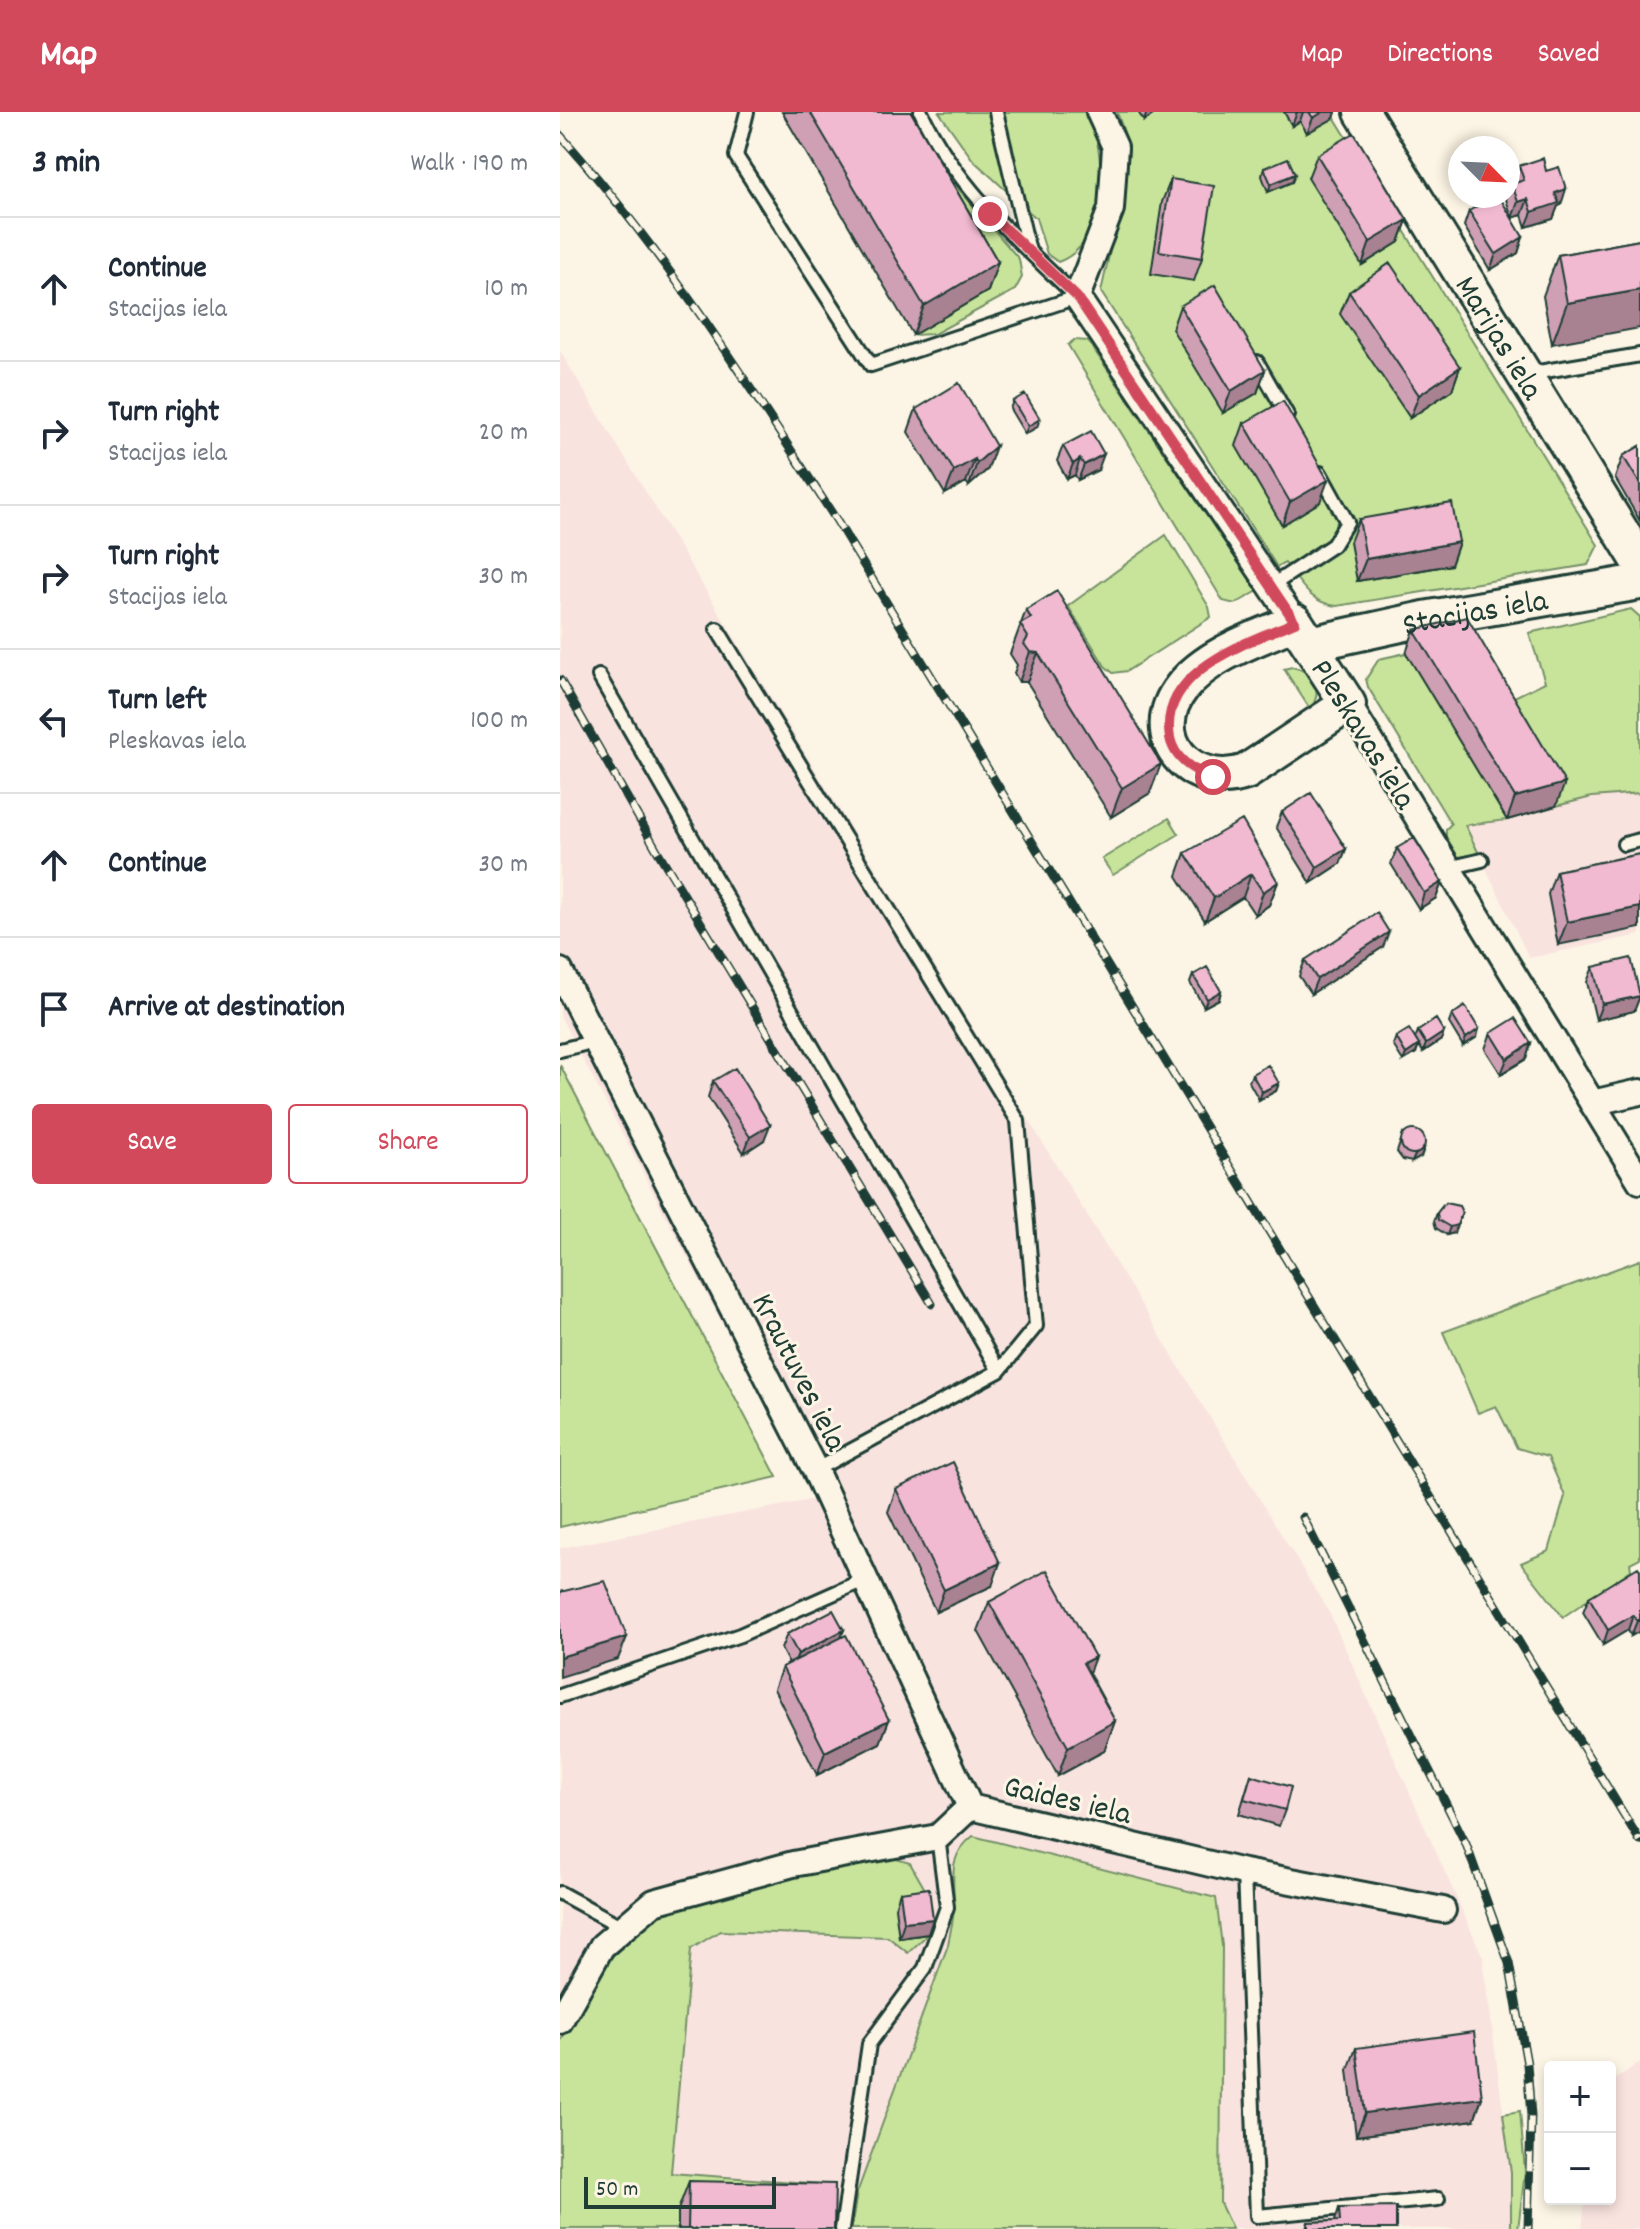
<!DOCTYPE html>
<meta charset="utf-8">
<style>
body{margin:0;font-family:Dekko,sans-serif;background:#f6f6f7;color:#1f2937}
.controls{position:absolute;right:24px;bottom:24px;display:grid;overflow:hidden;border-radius:8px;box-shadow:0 4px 12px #0003}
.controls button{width:72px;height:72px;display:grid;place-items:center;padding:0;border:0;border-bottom:2px solid #e0e1e3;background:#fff;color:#1f2937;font:40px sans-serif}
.compass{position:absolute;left:888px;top:24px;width:72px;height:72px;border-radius:50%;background:#fff;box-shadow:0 4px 12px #0003;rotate:114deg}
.scale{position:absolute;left:24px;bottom:20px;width:192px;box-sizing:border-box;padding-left:8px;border:4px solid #1f3d34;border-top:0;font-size:22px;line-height:28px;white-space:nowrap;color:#1f3d34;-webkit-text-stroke:6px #fcf5e5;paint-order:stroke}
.stop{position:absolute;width:24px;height:24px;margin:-18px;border:6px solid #d1495b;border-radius:50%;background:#fff}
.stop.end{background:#d1495b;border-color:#fff;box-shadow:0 2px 8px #0008}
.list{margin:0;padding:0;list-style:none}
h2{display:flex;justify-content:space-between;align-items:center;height:104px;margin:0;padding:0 32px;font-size:34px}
h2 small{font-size:26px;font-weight:400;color:#747a83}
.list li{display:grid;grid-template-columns:52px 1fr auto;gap:24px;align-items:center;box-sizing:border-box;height:144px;padding:0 32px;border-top:2px solid #e0e1e3}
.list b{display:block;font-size:30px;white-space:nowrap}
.list p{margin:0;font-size:26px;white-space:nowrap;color:#747a83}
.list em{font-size:26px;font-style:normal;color:#747a83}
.actions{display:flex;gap:16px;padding:24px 32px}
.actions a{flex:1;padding:18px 0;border:2px solid #d1495b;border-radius:8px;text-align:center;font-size:28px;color:#d1495b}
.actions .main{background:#d1495b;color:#fff}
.icon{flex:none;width:44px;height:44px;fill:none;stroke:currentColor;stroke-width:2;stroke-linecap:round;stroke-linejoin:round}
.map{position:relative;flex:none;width:1080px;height:2117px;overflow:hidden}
header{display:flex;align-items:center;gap:48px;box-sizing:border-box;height:112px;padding:0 40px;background:#d1495b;color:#fff}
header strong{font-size:38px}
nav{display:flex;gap:44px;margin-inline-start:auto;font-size:28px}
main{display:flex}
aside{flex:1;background:#fff}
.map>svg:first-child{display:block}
</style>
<header>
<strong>Map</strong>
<nav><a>Map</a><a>Directions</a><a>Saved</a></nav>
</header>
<main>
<aside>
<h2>3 min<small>Walk · 190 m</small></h2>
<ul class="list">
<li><svg class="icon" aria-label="ahead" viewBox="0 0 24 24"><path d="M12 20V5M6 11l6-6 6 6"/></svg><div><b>Continue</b><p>Stacijas iela</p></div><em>10 m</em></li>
<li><svg class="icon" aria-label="right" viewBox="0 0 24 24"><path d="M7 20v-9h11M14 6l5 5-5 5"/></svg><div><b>Turn right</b><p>Stacijas iela</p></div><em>20 m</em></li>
<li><svg class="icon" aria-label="right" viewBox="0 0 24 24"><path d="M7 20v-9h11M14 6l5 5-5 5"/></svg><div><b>Turn right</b><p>Stacijas iela</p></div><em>30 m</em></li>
<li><svg class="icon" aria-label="left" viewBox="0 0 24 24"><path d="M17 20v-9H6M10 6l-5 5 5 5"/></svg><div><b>Turn left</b><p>Pleskavas iela</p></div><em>100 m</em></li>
<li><svg class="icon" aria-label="ahead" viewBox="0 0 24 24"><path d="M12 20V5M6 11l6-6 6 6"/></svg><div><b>Continue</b></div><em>30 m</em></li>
<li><svg class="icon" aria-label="arrive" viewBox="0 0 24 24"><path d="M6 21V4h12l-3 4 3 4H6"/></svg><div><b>Arrive at destination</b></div></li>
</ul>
<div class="actions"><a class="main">Save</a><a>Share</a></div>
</aside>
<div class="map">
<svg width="1080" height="2117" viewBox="0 0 1080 2117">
<rect width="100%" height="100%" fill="#fcf5e5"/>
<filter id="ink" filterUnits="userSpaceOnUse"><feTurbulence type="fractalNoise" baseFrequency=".0125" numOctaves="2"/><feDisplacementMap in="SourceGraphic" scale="16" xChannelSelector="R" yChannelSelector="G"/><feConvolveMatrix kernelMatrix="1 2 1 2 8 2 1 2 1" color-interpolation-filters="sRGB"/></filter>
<g filter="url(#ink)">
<path fill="#f9e3df" d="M0 239 770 1502 923 1845 951 2060V2117H0V1436L255 1387 0 904Z
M1080 681V823L969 846 905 713 947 708 1032 685Z
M1080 1950V2117H1022L1025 2087H1050V1971Z"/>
<path fill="#c8e49b" stroke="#749068" stroke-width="2" d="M379 0H527C548 42 550 131 498 150L487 142 476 106 413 48Z
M557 0H771L1038 433 1028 453 777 494C750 491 741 472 725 451L717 455 541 180 567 61 569 35Z
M365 38 459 147 462 165 455 178 374 222 353 223Z
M514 228 528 229 698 479 675 492 663 489 508 233Z
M606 423 649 495 651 505 567 559 553 561 545 554 508 494Z
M1071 497 1080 505V681L1032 685 996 694 944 590 985 570 969 521Z
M846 541 947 708 905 713 919 742 906 746 895 744 886 731V717L891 712 808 575 806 567 819 547Z
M732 555C754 559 764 579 750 597L724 557Z
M609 706 619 722 553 763 542 747Z
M0 953 217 1365 0 1415Z
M1080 1148V1446L1070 1451 1071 1458 1003 1505 961 1451 989 1439 1005 1384 988 1345 957 1336 936 1294 918 1301 883 1220Z
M413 1724 656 1786 662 1834 660 2091 672 2117H291L297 2081 388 1833C390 1820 394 1807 394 1794 394 1764 387 1745 413 1724Z
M333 1746 350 1751 370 1786 368 1822 348 1841 328 1825 160 1819 131 1837 111 2061 263 2072 264 2117H0V1930L47 1849 99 1802 163 1779Z
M960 1999 965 2060 958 2117H951V2060L943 2002Z"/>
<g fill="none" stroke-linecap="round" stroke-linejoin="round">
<defs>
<path id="lane" d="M187 0 176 44 311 253 517 185C458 129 396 75 361 0
M436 0 469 139
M697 250 727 303
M967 262 1080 243
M711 474 773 433 787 410 760 361
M157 517 458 1009 476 1214 439 1259 255 1358
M39 564 439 1259
M1064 732 1080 728
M888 756 922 748
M0 938 36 929
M0 1584 180 1523 306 1467
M684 1760 697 2104 878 2087
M0 1781 64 1816
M282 2117 309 1932 365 1856 387 1795 378 1725"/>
<path id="street" d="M539 0 555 35 551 97 517 185 735 510
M788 592 1080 1069
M0 859 255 1358 410 1695
M1032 991 1080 980
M410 1695 684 1760 883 1798
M0 1909 42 1834 94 1790 233 1752 378 1725 410 1695"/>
<g id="secondary">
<path id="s1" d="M802 0 1080 450"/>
<path d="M735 510 788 592 686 660C630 679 583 624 622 575 648 542 698 526 735 510Z"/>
<path id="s2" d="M750 532 864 507 1080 470"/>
</g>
</defs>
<use href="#lane" stroke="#1f3d34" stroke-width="18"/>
<use href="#street" stroke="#1f3d34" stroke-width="30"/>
<use href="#secondary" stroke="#1f3d34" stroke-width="40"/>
<use href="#lane" stroke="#fcf5e5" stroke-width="12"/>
<use href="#street" stroke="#fcf5e5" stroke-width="24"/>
<use href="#secondary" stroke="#fcf5e5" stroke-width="34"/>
<defs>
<path id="rail" d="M0 23C105 140 190 275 275 406L1080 1729
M0 568 98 740 372 1192
M743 1405 906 1732 949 1851 967 1952 971 2004 968 2117"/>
</defs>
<use href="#rail" stroke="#1f3d34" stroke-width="9"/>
<use href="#rail" stroke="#fcf5e5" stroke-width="6" stroke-dasharray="18" stroke-linecap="butt"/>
</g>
<path fill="#cfa0b4" stroke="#1f3d34" stroke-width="2" d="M222 0H351L438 150 428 179 353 223Z
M578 0H597L584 9Z
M724 0H776L774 6 747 21 740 9 732 14Z
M757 43 847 108 839 130 802 153 748 66Z
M959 54 986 59 1001 93 998 94 993 107 966 115 962 103 952 106 946 87 952 72 954 71 953 69Z
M704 56 735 62 732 70 708 80 702 64Z
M611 67 642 146 634 169 591 162 602 90Z
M909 99 963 125 958 141 930 158 904 114Z
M1080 128 992 232 983 184 998 143Z
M789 180 900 255 892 278 850 306 780 202Z
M620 194 705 258 697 281 663 301 612 217Z
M453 289 477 315 465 322 450 297Z
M356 297 428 357 409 374 406 370 385 382 348 320Z
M684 311 760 390 722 413 676 334Z
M503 334 538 358 518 368 515 363 507 367 497 349Z
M1080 334V409L1055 366 1063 344Z
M799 407 899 430 891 453 797 469 790 430Z
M466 498 590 681 551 705 467 570H459L454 561 457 553 450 542Z
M854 518 996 694 947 708 846 541Z
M722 700 786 737 780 752 751 771 716 715Z
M837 736 882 770 876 786 859 797 831 752Z
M625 741 718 770 709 793 695 803 683 785 645 809 617 764Z
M1080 742 998 833 988 782 996 759Z
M823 835 751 882 739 864 745 848Z
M1033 855 1080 884 1074 899 1036 908 1027 870Z
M633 863 661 879 659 887 644 895 630 871Z
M892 903 917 925 903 934 889 911Z
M858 919 884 920 881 928 863 940 855 927Z
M931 921 971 931 966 947 941 962 925 937Z
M836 925 856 941 843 949 833 933Z
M692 962 719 971 716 979 699 988 689 970Z
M153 969 204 1028 184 1041 148 985Z
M843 1022 861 1045 852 1050 843 1048 837 1040Z
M885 1091 894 1121 887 1123 876 1116 874 1109 877 1101Z
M336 1377 432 1474 376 1500 328 1400Z
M1080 1458V1519L1071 1524 1068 1518 1043 1533 1023 1500 1029 1485Z
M429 1490 529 1561 555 1609 544 1639 498 1664 418 1519Z
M227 1522 281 1525 329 1608 320 1631 257 1663 214 1577 222 1555 229 1552 221 1537Z
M691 1663 725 1698 719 1714 679 1702Z
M340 1780 368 1822 339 1826 335 1795Z
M796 1936 914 2008 796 2024 788 1958Z
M129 2069 274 2117H118V2098Z
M779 2096 836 2117H746L748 2110 775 2109Z"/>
<path fill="#a98292" stroke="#1f3d34" stroke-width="2" d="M587 0H597L584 9Z
M737 0H743L740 9 732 14Z
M763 0H776L774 6 747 21 753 6Z
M735 62 732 70 708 80 711 72Z
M1006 77 1001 93 998 94 993 107 966 115 972 100 995 81Z
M968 87 962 103 952 106 958 90Z
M847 108 839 130 802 153 810 130Z
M963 125 958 141 930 158 936 142Z
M438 150 428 179 353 223 364 194Z
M1080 178V216L992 232 1007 191Z
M900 255 892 278 850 306 859 283Z
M705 258 697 281 663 301 671 279Z
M480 307 477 315 465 322 468 314Z
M436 334 428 357 409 374 417 351Z
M544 342 538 358 518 368 524 353Z
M415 347 406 370 385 382 394 359Z
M520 347 515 363 507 367 513 352Z
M768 368 760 390 722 413 730 390Z
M899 430 891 453 797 469 806 447Z
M470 540 478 541 467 570H459Z
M601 652 590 681 551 705 562 676Z
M1005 671 996 694 947 708 955 685Z
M786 737 780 752 751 771 757 755Z
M691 762 683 785 645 809 654 786Z
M718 770 709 793 695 803 703 780Z
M882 770 876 786 859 797 864 781Z
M1080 795V816L998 833 1007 810Z
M829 820 823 835 751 882 757 867Z
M661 879 659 887 644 895 647 887Z
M1080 884 1074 899 1036 908 1042 892Z
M919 917 917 925 903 934 906 926Z
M884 920 881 928 863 940 866 932Z
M971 931 966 947 941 962 947 947Z
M859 933 856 941 843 949 846 942Z
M719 971 716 979 699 988 702 980Z
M210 1013 204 1028 184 1041 190 1025Z
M864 1037 861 1045 852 1050 855 1043Z
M902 1100 894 1121 887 1123 890 1115Z
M440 1451 432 1474 376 1500 384 1478Z
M1073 1503 1068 1518 1043 1533 1048 1518Z
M1080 1503V1519L1071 1524 1077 1509Z
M284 1518 278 1533 232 1558 238 1542Z
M67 1525 58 1547 0 1565V1545Z
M535 1545 524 1574 523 1551Z
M329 1608 320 1631 257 1663 265 1640Z
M555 1609 544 1639 498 1664 508 1635Z
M373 1807 368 1822 339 1826 344 1810Z
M922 1986 914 2008 796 2024 805 2001Z"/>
<path fill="#f1bad1" stroke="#1f3d34" stroke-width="2" d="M250 0H351L438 150 364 194Z
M749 0H763L753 6Z
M794 21 847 108 810 130 757 43Z
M728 46 735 62 711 72 704 56Z
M983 46 986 59 999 55 1006 77 995 81 999 91 972 100 968 87 958 90 952 72 964 68 959 54Z
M611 67 654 74 642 146 599 139Z
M934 84H939L963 125 936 142 909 99Z
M1080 128V178L1007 191 998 143Z
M830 151 900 255 859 283 789 180Z
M655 173 705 258 671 279 620 194Z
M399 271 436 334 417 351 415 347 394 359 356 297Z
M465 282 480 307 468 314 453 289Z
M723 289 768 368 730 390 684 311Z
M531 319 544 342 524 353 520 347 513 352 503 334Z
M1080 334V372L1063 344Z
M892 391 899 430 806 447 799 407Z
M497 479 601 652 562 676 478 541 470 540 464 532 468 525 460 512 471 506 466 498Z
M907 505 1005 671 955 685 854 518Z
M751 681 786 737 757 755 722 700Z
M682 708 718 770 703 780 691 762 654 786 625 741Z
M854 726 882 770 864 781 837 736Z
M1080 742V795L1007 810 996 759Z
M817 801 829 820 757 867 745 848Z
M1071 846 1080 884 1042 892 1033 855Z
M647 855 661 879 647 887 633 863Z
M905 894 919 917 906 926 892 903Z
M955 906 971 931 947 947 931 921Z
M876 907 884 920 866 932 858 919Z
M849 917 859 933 846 942 836 925Z
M708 953 719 971 702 980 692 962Z
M175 956 210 1013 190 1025 153 969Z
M841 1030a12 12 0 1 1 24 0a12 12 0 1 1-24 0Z
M885 1091 899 1094 902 1100 897 1113 890 1115 878 1108 877 1101Z
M393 1350 440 1451 384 1478 336 1377Z
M1078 1455 1080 1458V1507L1077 1509 1073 1503 1048 1518 1029 1485Z
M487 1458 535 1545 523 1551 555 1609 508 1635 429 1490Z
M45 1469 67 1525 0 1545V1480Z
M273 1498 284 1518 238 1542 227 1522Z
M286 1523 329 1608 265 1640 222 1555Z
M691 1663 731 1675 725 1698 684 1687Z
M369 1776 373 1807 344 1810 340 1780Z
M914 1920 922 1986 805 2001 796 1936Z
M129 2069 275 2072 274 2117H128Z
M836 2095V2117H748V2110L780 2109 779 2096Z"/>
</g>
<g fill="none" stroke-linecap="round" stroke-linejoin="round" filter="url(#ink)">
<path stroke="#d1495b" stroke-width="10" d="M430 102 517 185 735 510C687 531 598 559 610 626 615 648 633 659 653 665"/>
</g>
<g text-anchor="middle" stroke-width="6" stroke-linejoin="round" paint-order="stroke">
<g font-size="32" fill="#1f3d34" stroke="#fcf5e5">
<text dy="11" stroke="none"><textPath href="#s1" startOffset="264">Marijas iela</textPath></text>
<text dy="11" stroke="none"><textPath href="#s2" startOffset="168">Stacijas iela</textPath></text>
<text transform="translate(805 621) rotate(58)" y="11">Pleskavas iela</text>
<text transform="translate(241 1259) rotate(63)" y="11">Krautuves iela</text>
<text transform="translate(508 1686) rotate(13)" y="11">Gaides iela</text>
</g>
</g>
</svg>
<div class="controls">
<button>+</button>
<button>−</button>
</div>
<svg class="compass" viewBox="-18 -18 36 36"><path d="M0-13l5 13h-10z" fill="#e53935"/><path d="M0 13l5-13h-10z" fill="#747a83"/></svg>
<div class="scale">50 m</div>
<div class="stop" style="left:653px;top:665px"></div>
<div class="stop end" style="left:430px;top:102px"></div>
</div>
</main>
